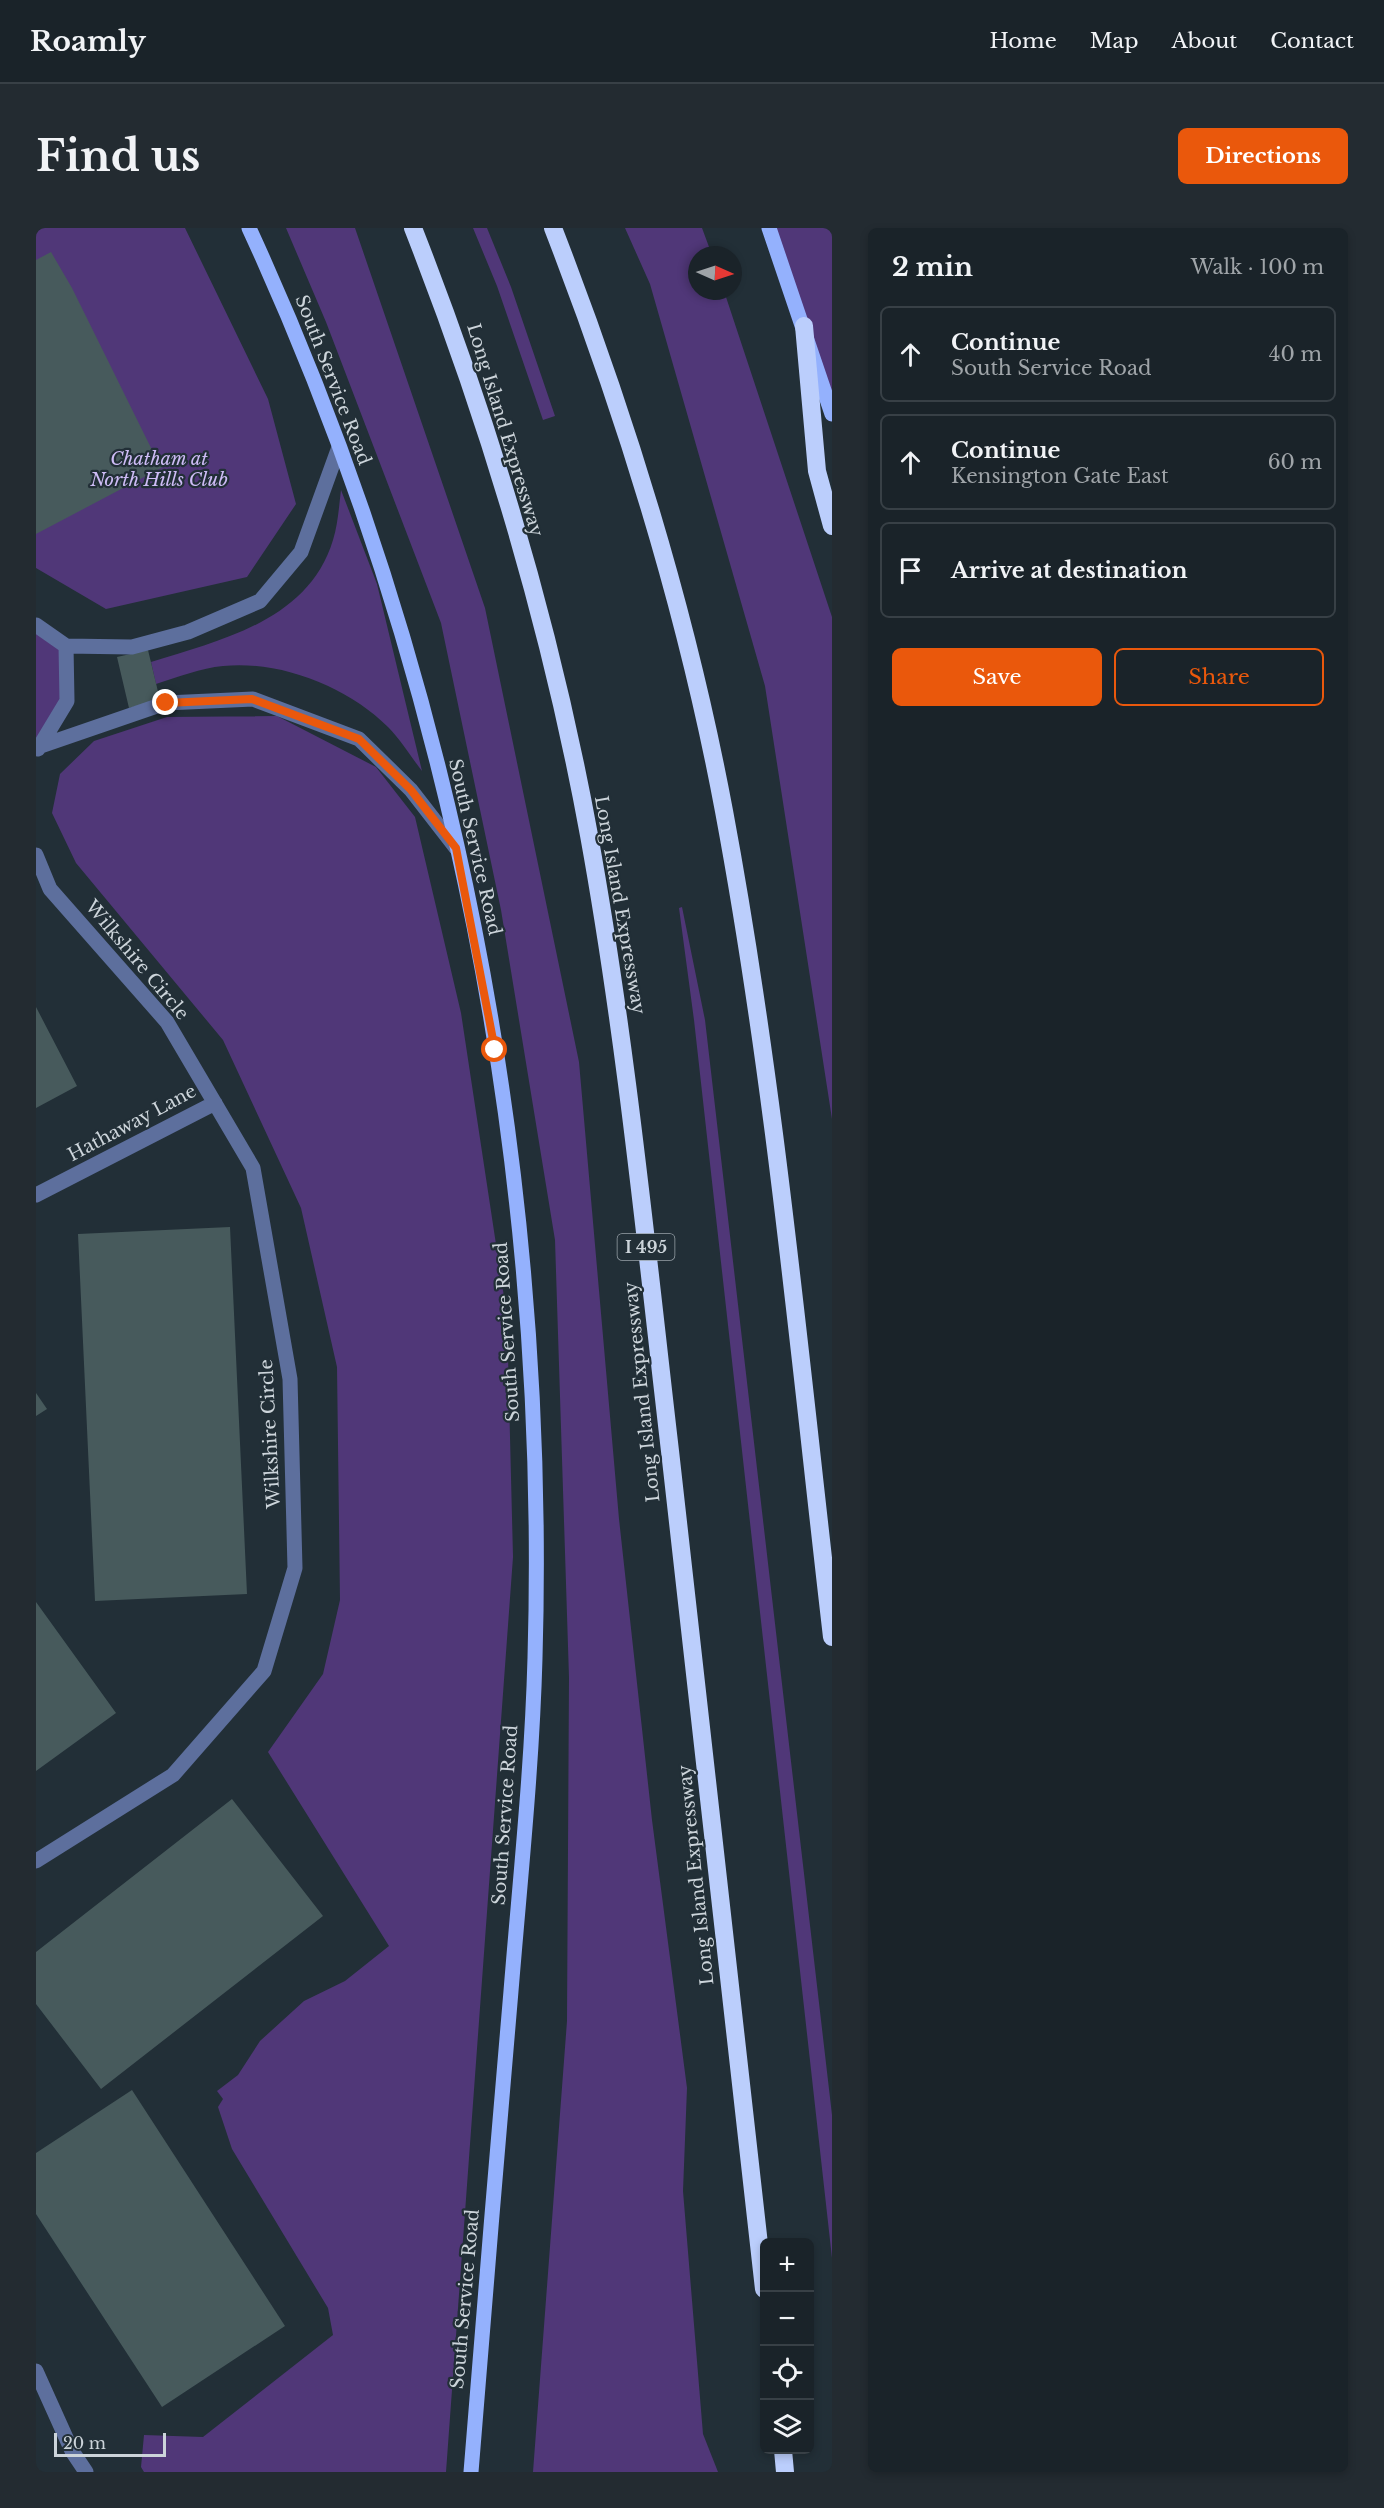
<!DOCTYPE html>
<meta charset="utf-8">
<style>
body{margin:0;font-family:"Libre Baskerville",serif;background:#232b31;color:#f1f3f6}
.controls{position:absolute;right:18px;bottom:18px;display:grid;overflow:hidden;border-radius:9px;box-shadow:0 3px 9px #0003}
.controls button{width:54px;height:54px;display:grid;place-items:center;padding:0;border:0;border-bottom:2px solid #384046;background:#1a2329;color:#f1f3f6;font:30px sans-serif}
.compass{position:absolute;left:652px;top:18px;width:54px;height:54px;border-radius:50%;background:#1a2329;box-shadow:0 3px 9px #0003;rotate:93deg}
.scale{position:absolute;left:18px;bottom:15px;width:112px;box-sizing:border-box;padding-left:6px;border:3px solid #ccd4da;border-top:0;font-size:16px;line-height:21px;white-space:nowrap;color:#ccd4da;-webkit-text-stroke:4px #222f37;paint-order:stroke}
.stop{position:absolute;width:18px;height:18px;margin:-14px;border:4px solid #ea580c;border-radius:50%;background:#fff}
.stop.end{background:#ea580c;border-color:#fff;box-shadow:0 2px 6px #0008}
.list{margin:0;padding:0;list-style:none}
h2{display:flex;justify-content:space-between;align-items:center;height:78px;margin:0;padding:0 24px;font-size:26px}
h2 small{font-size:20px;font-weight:400;color:#9fa4a8}
.list li{display:grid;grid-template-columns:39px 1fr auto;gap:18px;align-items:center;box-sizing:border-box;height:96px;margin:0 12px 12px;padding:0 12px;border:2px solid #384046;border-radius:9px}
.list b{display:block;font-size:22px;white-space:nowrap}
.list p{margin:0;font-size:20px;white-space:nowrap;color:#9fa4a8}
.list em{font-size:20px;font-style:normal;color:#9fa4a8}
.actions{display:flex;gap:12px;padding:18px 24px}
.actions a{flex:1;padding:14px 0;border:2px solid #ea580c;border-radius:9px;text-align:center;font-size:21px;color:#ea580c}
.actions .main{background:#ea580c;color:#fff}
.icon{flex:none;width:33px;height:33px;fill:none;stroke:currentColor;stroke-width:2;stroke-linecap:round;stroke-linejoin:round}
.map{position:relative;flex:none;width:796px;height:2244px;overflow:hidden;border-radius:9px}
header{display:flex;align-items:center;gap:36px;box-sizing:border-box;height:84px;padding:0 30px;background:#1a2329;border-bottom:2px solid #384046}
header strong{font-size:28px}
nav{display:flex;gap:33px;margin-inline-start:auto;font-size:21px}
.intro{display:flex;align-items:center;justify-content:space-between;box-sizing:border-box;height:144px;padding:0 36px}
h1{margin:0;font-size:42px}
.button{padding:15px 27px;border-radius:9px;background:#ea580c;color:#fff;font-size:21px;font-weight:700}
main{display:flex;gap:36px;padding:0 36px}
aside{flex:1;background:#1a2329;border-radius:9px;box-shadow:0 3px 9px #0003}
.map>svg:first-child{display:block}
</style>
<header>
<strong>Roamly</strong>
<nav><a>Home</a><a>Map</a><a>About</a><a>Contact</a></nav>
</header>
<div class="intro"><h1>Find us</h1><a class="button">Directions</a></div>
<main>
<div class="map">
<svg width="796" height="2244" viewBox="0 0 796 2244">
<rect width="100%" height="100%" fill="#222f37"/>
<path fill="#503778" d="M0 0H149L232 171 260 276 211 349 70 381 0 340Z
M250 0H319L449 380 543 834 583 1291 616 1592 651 1860 647 1963 667 2206 682 2244H497L531 1793 533 1449 519 1012 465 682 405 395 290 94Z
M437 0H451L475 59 519 188 507 192 461 58Z
M589 0H666L676 27H661V63H688L796 389V891L729 458 614 56Z
M733 0H796V186Z
M305 262 341 356 386 543C375 529 365 512 352 499 312 459 244 432 187 438 165 440 142 449 120 456L115 434C186 412 273 392 297 312 302 296 303 278 305 262Z
M0 397 30 418 31 473 0 522Z
M241 488 340 539 379 589 425 785 471 1089 477 1329 410 2244H108L105 2239 108 2207 167 2209 297 2107 292 2080 196 1921 182 1879 187 1871 181 1863 202 1847 224 1813 268 1773 309 1753 353 1718 232 1524 287 1446 304 1372 301 1139 265 980 187 812 40 635 16 585 24 546 58 513 131 489Z
M646 679 669 792 796 1887V2030L658 792 643 680Z"/>
<path fill="#475a5c" d="M15 24 36 60 121 232 127 239 0 306V32Z
M112 422 124 472 93 480 81 429Z
M0 779 41 858 0 880Z
M194 999 211 1366 59 1373 42 1006Z
M0 1165 11 1181 0 1188Z
M0 1374 80 1485 0 1543Z
M196 1571 287 1688 65 1861 0 1776V1724Z
M96 1862 249 2098 126 2179 0 1986V1925Z"/>
<g fill="none" stroke-linecap="round" stroke-linejoin="round">
<path stroke="#5d6f9d" stroke-width="15" d="M0 397 30 418
M30 418 96 419 152 404 224 373 265 324 303 219
M5 518 130 475 217 471 323 511 375 562 420 620
M2 521 31 473 30 418
M0 627 14 661 131 794 217 940 254 1151 259 1340 228 1443 137 1547 0 1633
M0 967 179 875
M0 2143 36 2223 50 2244"/>
<path stroke="#94b1fd" stroke-width="15" d="M213 0C418 445 513 942 499 1430 496 1541 484 1652 475 1763 461 1923 448 2084 435 2244
M733 0 796 186"/>
<path stroke="#bbcefc" stroke-width="18" d="M377 0C454 196 515 400 553 607 590 811 610 1017 634 1223 665 1503 697 1782 728 2061
M517 0C590 188 651 385 688 583 739 856 764 1134 796 1409
M768 98 781 243 796 298
M747 2222 749 2244"/>
</g>
<g fill="none" stroke-linecap="round" stroke-linejoin="round">
<path stroke="#ea580c" stroke-width="8" d="M130 475 216 471 323 511 375 562 420 620 459 822"/>
</g>
<g text-anchor="middle" stroke-width="4.5" stroke-linejoin="round" paint-order="stroke">
<rect fill="#222f37" stroke="#99a2a9" stroke-width="1.5" x="581.5" y="1006" width="57" height="26" rx="4.5"/>
<g font-size="16" font-weight="bold" fill="#ccd4da">
<text x="610" y="1025">I 495</text>
</g>
<g font-size="18" fill="#ccd4da" stroke="#222f37">
<text transform="translate(297 152) rotate(69)" y="6">South Service Road</text>
<text transform="translate(469 202) rotate(73)" y="6">Long Island Expressway</text>
<text transform="translate(439 619) rotate(77)" y="6">South Service Road</text>
<text transform="translate(584 677) rotate(80)" y="6">Long Island Expressway</text>
<text transform="translate(101 732) rotate(50)" y="6">Wilkshire Circle</text>
<text transform="translate(96 895) rotate(-28)" y="6">Hathaway Lane</text>
<text transform="translate(471 1104) rotate(-94)" y="6">South Service Road</text>
<text transform="translate(606 1164) rotate(-96)" y="6">Long Island Expressway</text>
<text transform="translate(234 1206) rotate(-93)" y="6">Wilkshire Circle</text>
<text transform="translate(469 1587) rotate(-86)" y="6">South Service Road</text>
<text transform="translate(660 1647) rotate(-96)" y="6">Long Island Expressway</text>
<text transform="translate(429 2071) rotate(-85)" y="6">South Service Road</text>
</g>
<g font-size="18" font-style="italic" fill="#cebcf6" stroke="#222f37">
<text x="123" y="237">Chatham at<tspan x="123" dy="21">North Hills Club</tspan></text>
</g>
</g>
</svg>
<div class="controls">
<button>+</button>
<button>−</button>
<button><svg class="icon" aria-label="locate" viewBox="0 0 24 24"><circle cx="12" cy="12" r="6"/><path d="M12 2v4M12 18v4M2 12h4M18 12h4"/></svg></button>
<button><svg class="icon" aria-label="layers" viewBox="0 0 24 24"><path d="M12 4l9 5-9 5-9-5zM3 14l9 5 9-5"/></svg></button>
</div>
<svg class="compass" viewBox="-18 -18 36 36"><path d="M0-13l5 13h-10z" fill="#e53935"/><path d="M0 13l5-13h-10z" fill="#9fa4a8"/></svg>
<div class="scale">20 m</div>
<div class="stop" style="left:459px;top:822px"></div>
<div class="stop end" style="left:130px;top:475px"></div>
</div>
<aside>
<h2>2 min<small>Walk · 100 m</small></h2>
<ul class="list">
<li><svg class="icon" aria-label="ahead" viewBox="0 0 24 24"><path d="M12 20V5M6 11l6-6 6 6"/></svg><div><b>Continue</b><p>South Service Road</p></div><em>40 m</em></li>
<li><svg class="icon" aria-label="ahead" viewBox="0 0 24 24"><path d="M12 20V5M6 11l6-6 6 6"/></svg><div><b>Continue</b><p>Kensington Gate East</p></div><em>60 m</em></li>
<li><svg class="icon" aria-label="arrive" viewBox="0 0 24 24"><path d="M6 21V4h12l-3 4 3 4H6"/></svg><div><b>Arrive at destination</b></div></li>
</ul>
<div class="actions"><a class="main">Save</a><a>Share</a></div>
</aside>
</main>
